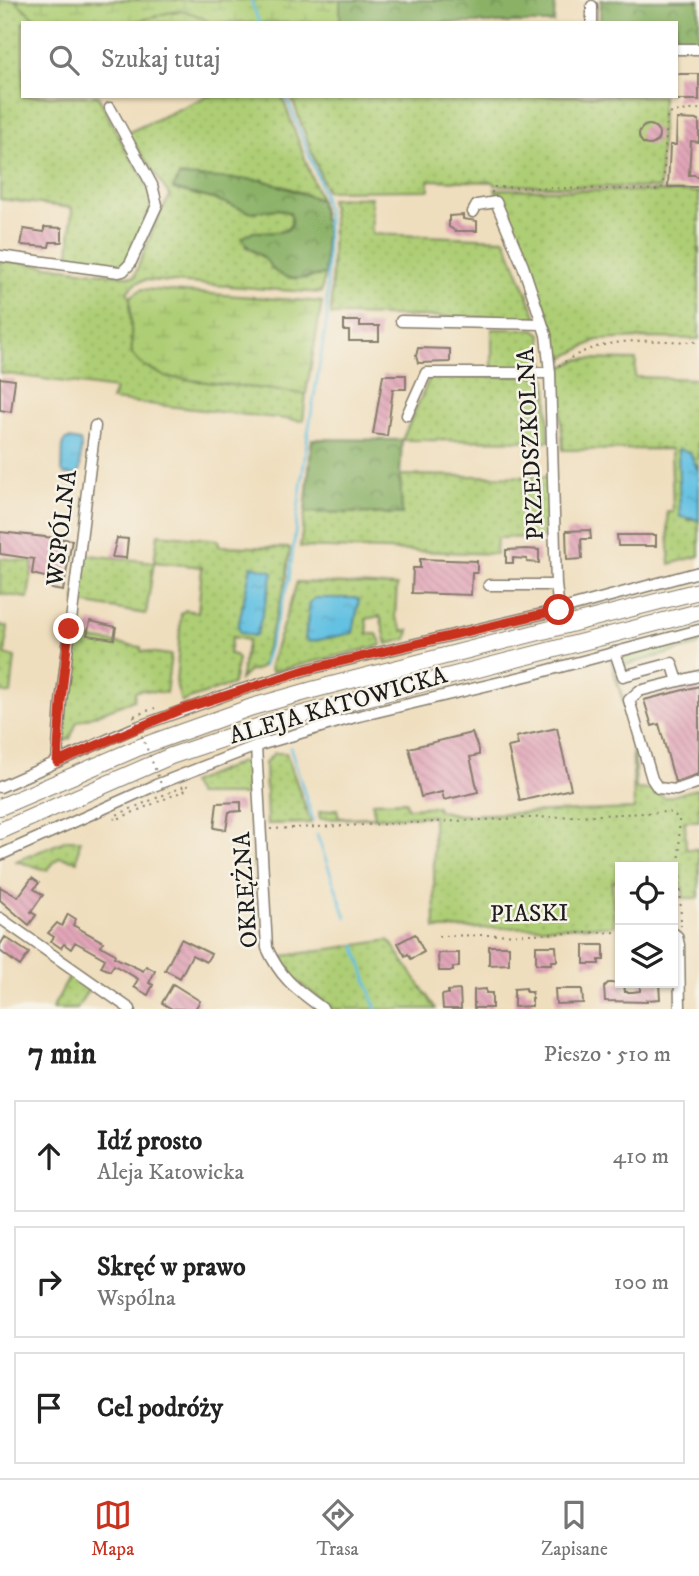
<!DOCTYPE html>
<html lang="pl">
<meta charset="utf-8">
<style>
body{margin:0;font-family:"IM FELL DW Pica",serif;background:#f2f2f2;color:#222}
.controls{position:absolute;right:21px;bottom:21px;display:grid;overflow:hidden;border-radius:0px;box-shadow:0 2px 5px #0004}
.controls button{width:63px;height:63px;display:grid;place-items:center;padding:0;border:0;border-bottom:2px solid #e0e0e0;background:#fff;color:#222;font:35px sans-serif}
.stop{position:absolute;width:21px;height:21px;margin:-16px;border:5px solid #c8321e;border-radius:50%;background:#fff}
.stop.end{background:#c8321e;border-color:#fff;box-shadow:0 2px 7px #0008}
.list{margin:0;padding:0;list-style:none}
h2{display:flex;justify-content:space-between;align-items:center;height:91px;margin:0;padding:0 28px;font-size:30px}
h2 small{font-size:23px;font-weight:400;color:#767676}
.list li{display:grid;grid-template-columns:46px 1fr auto;gap:21px;align-items:center;box-sizing:border-box;height:112px;margin:0 14px 14px;padding:0 14px;border:2px solid #e0e0e0;border-radius:0px}
.list b{display:block;font-size:26px;white-space:nowrap}
.list p{margin:0;font-size:23px;white-space:nowrap;color:#767676}
.list em{font-size:23px;font-style:normal;color:#767676}
.icon{flex:none;width:38px;height:38px;fill:none;stroke:currentColor;stroke-width:2;stroke-linecap:round;stroke-linejoin:round}
.map{position:relative;flex:none;width:699px;height:1009px;overflow:hidden}
.search{position:absolute;background:#fff;box-shadow:0 2px 5px #0004;left:21px;right:21px;top:21px;height:77px;display:flex;align-items:center;gap:18px;box-sizing:border-box;padding:0 24px;border-radius:0px;color:#767676;font-size:26px}
.sheet{height:469px;background:#fff}
nav{display:flex;justify-content:space-around;align-items:center;box-sizing:border-box;height:98px;border-top:2px solid #e0e0e0;background:#fff;font-size:19px;color:#767676}
nav a{display:grid;justify-items:center;gap:4px}
nav .on{color:#c8321e}
.map>svg:first-child{display:block}
</style>
<div class="map">
<svg width="699" height="1009" viewBox="0 0 699 1009">
<defs>
<pattern id="grass-dots" width="8" height="8" patternUnits="userSpaceOnUse" patternTransform="scale(1.75)"><rect width="8" height="8" fill="#aece75"/><path d="M2 2h.1M6 6h.1" fill="none" stroke="#95b065" stroke-width="1.8" stroke-linecap="round"/></pattern>
<pattern id="forest-crowns" width="20" height="18" patternUnits="userSpaceOnUse" patternTransform="scale(1.75)"><rect width="20" height="18" fill="#8ab166"/><path d="M2 6a3 3 0 1 1 6 0M12 15a3 3 0 1 1 6 0" fill="none" stroke="#708f53"/></pattern>
<pattern id="wetland-marsh" width="20" height="14" patternUnits="userSpaceOnUse" patternTransform="scale(1.75)"><rect width="20" height="14" fill="#aece75"/><path d="M1 5h8M5 5V1M11 12h8M15 12V8" fill="none" stroke="#95b065"/></pattern>
<pattern id="water-ripples" width="26" height="14" patternUnits="userSpaceOnUse" patternTransform="scale(1.75)"><rect width="26" height="14" fill="#64c1e2"/><path d="M2 4q2-2 4 0t4 0M15 11q2-2 4 0t4 0" fill="none" stroke="#56a5c1"/></pattern>
<pattern id="building-back-hatch" width="6" height="6" patternUnits="userSpaceOnUse" patternTransform="scale(1.75)"><rect width="6" height="6" fill="#e1a6b8"/><path d="M-1 5l2 2M0 0l6 6M5-1l2 2" fill="none" stroke="#c08e9e"/></pattern>
</defs>
<rect width="100%" height="100%" fill="#f7f3e8"/>
<filter id="ink" filterUnits="userSpaceOnUse"><feTurbulence type="fractalNoise" baseFrequency=".0143" numOctaves="2"/><feDisplacementMap in="SourceGraphic" scale="14" xChannelSelector="R" yChannelSelector="G"/><feConvolveMatrix kernelMatrix="1 2 1 2 8 2 1 2 1" color-interpolation-filters="sRGB"/></filter>
<filter id="wash" filterUnits="userSpaceOnUse"><feTurbulence type="fractalNoise" baseFrequency=".00686" numOctaves="4" result="noise"/><feDisplacementMap in="SourceGraphic" scale="28" xChannelSelector="R" yChannelSelector="G"/><feGaussianBlur stdDeviation="1.57" result="paint"/><feColorMatrix in="noise" values="0 0 0 0 0 0 0 0 0 0 0 0 0 0 0 0 0 1.4 0 .05"/><feComposite in="paint" operator="in"/></filter>
<g filter="url(#wash)">
<rect width="100%" height="100%" fill="#efdebd"/>
<path fill="url(#grass-dots)" stroke="#657548" stroke-width="2" d="M0 0H15L42 23H23V96H98L124 147 147 183 153 202 129 257 120 266 69 260 72 208 0 199Z
M183 3 201 10 210 23H130L168 5Z
M207 96H282L320 200 281 185 174 189 217 200 250 212 278 209 290 213C298 237 266 233 251 232L245 246 267 260 276 272 305 279 325 274 321 293 145 280 136 283 127 292 130 297 132 354 141 364 166 377 306 394 303 421 111 400 115 389 0 373V260L134 277 158 217 170 196 127 133Z
M291 96H662L660 188 495 185 494 182 428 180 429 190 326 191Z
M495 189 699 192V339L642 338 597 340 556 362V333Z
M371 197 372 234 505 239 537 318 331 315 333 216 330 199Z
M492 329H534L541 334 545 369H492Z
M580 359 636 360 635 377 699 379V473L697 466 688 520H699V556L670 564 667 512H673L671 449 563 450 558 369Z
M543 376 547 380 549 441 402 440 430 377Z
M400 475 549 477V537L497 538 496 554 300 547 305 512 401 514Z
M158 534 218 540 219 546 290 548 286 581 261 668 248 672 240 680 248 640 232 637 229 654 235 655 238 659 233 684 181 702 176 683 181 614 185 610 198 612 202 567 154 562 146 614 75 602 81 554 154 562Z
M0 558 33 562 28 598 0 594Z
M297 582 397 586 395 616 403 631 409 630 407 639 387 644 380 616 366 619 368 634H377L382 645 271 672 270 665Z
M0 625 8 627 5 655 15 657 11 694 0 692Z
M72 636 141 647V651L171 655 166 693 141 690 135 692 134 700 77 722 70 739 62 742Z
M699 638V645L622 666 624 657Z
M611 660 634 734 636 789 652 790 665 798 699 788V821H685L686 849H699V898H683V887L673 886V867H620V881L612 882 614 926 435 929 433 816 320 819 319 812 337 809 339 818 375 817 372 802 406 801 407 808 437 806V810L459 815 634 809 632 734Z
M274 753H286L311 823 267 824 265 763Z
M241 762 249 763 253 768 254 795H197L190 783Z
M67 840H80L77 861 59 857 47 870 16 861Z
M389 940 436 1009H333L288 974 283 956Z
M71 974 90 986 77 1009H52Z"/>
<path fill="url(#forest-crowns)" stroke="#536641" stroke-width="2" d="M340 0H555L554 23H340Z
M601 0H699V45H676V23H600Z
M179 176 263 180 320 200 325 228V274C308 276 293 284 276 272 270 268 268 260 261 256 253 249 246 248 242 238 244 237 250 233 252 232 265 230 300 240 290 213L278 209 250 212 217 200 173 189Z
M312 439 402 440 400 475 402 514 305 512Z"/>
<path fill="url(#wetland-marsh)" stroke="#657548" stroke-width="2" d="M15 0H340V23H210C179 0 161 18 128 23 117 24 47 25 40 21 31 16 23 7 15 0Z
M142 289 322 302 306 394 166 377 141 364 132 354 130 297Z"/>
<path fill="url(#water-ripples)" stroke="#406e7f" stroke-width="2" d="M69 439 80 441 81 445 80 470 78 475 64 474 62 471 63 444 65 440Z
M678 449 690 452 699 473V520L680 517Z
M251 566 272 571 273 573 257 634 253 636 240 632 238 627Z
M315 598H356L359 600 353 633 309 642 305 638 310 602Z"/>
<g fill="none" stroke-linecap="round" stroke-linejoin="round">
<path stroke="#64c1e2" stroke-width="2.5" d="M251 0 259 23
M263 666 289 580 308 433 327 319V212L319 180 286 96
M290 747 313 820
M317 835 346 917
M355 945 376 1009"/>
</g>
<g id="blocks">
<path fill="url(#building-back-hatch)" d="M676 74H699V100H676Z
M677 119 699 120V142L691 141 689 175H695L699 179V187H668L670 145H676Z
M639 135a10 10 0 1 1 20 0a10 10 0 1 1-20 0Z
M463 215V219L477 221V231H456L449 227V216Z
M44 227 62 228V242H50L49 247 21 245 24 229 44 232Z
M344 321H360V326H379V341H349V331H344Z
M418 348 450 349V362L418 363 416 356Z
M383 375H406V389H393L387 436 373 434Z
M0 378 15 380 11 412 0 410Z
M590 530 591 539H581L582 559 567 560 566 531Z
M0 532 72 540 63 591 51 589 49 578 32 574 34 559 0 554Z
M617 535H656V546H618Z
M117 538 128 539 126 558 112 557Z
M527 549 539 550V563L527 562V559L513 558V563H506V550Z
M420 559 477 561V573H472L471 595 412 593 413 568H420Z
M90 621 116 627 114 639 87 635Z
M699 686V774L675 782 659 724 652 726 644 700Z
M557 728 571 789 520 801 508 747 518 745 516 737Z
M472 733 479 750V755L470 757 478 792 444 800 442 792 421 797 409 748Z
M241 802V811L229 812 226 830 214 828 217 803Z
M32 878 39 883 34 889 43 895 31 912 36 915 29 925 0 900V887L18 897Z
M68 914 76 919 73 925 103 942 101 946 115 954 114 957 143 971 146 966 155 971 149 983 153 985 148 995 134 987 138 979 114 965 110 971 101 967 105 959 75 942 71 949 64 944 61 948 51 941 54 937 48 933 57 923 62 926Z
M415 934 424 952 411 959 408 954 405 956 398 943Z
M5 937 29 953 20 966 0 951V945Z
M181 939 211 954 206 962 192 955 180 978 165 970Z
M584 945H604V960H599V964H584Z
M489 946H509V964L489 965Z
M536 946H556L557 961H551V964H536Z
M438 953H459V967H453V971H439Z
M608 983H624L625 992H633L640 991V983H659L660 999 647 1000V1002L605 1001 604 987Z
M173 984 200 1001 195 1009H172L162 1003Z
M526 988V992H532V1006L514 1007V989Z
M486 989V993H492V1008H474V990Z
M555 989H582L583 1003 556 1004Z
M460 990 461 1009H443L442 995 448 994V991Z"/>
</g>
</g>
<g filter="url(#ink)">
<use href="#blocks" fill-opacity="0" stroke="#867d6c" stroke-width="2"/>
<g fill="none" stroke-linecap="round" stroke-linejoin="round">
<defs>
<path id="minor" d="M592 23V6
M676 49H699
M473 212 477 205 496 202 523 266 546 335 550 373 556 585 559 610
M0 256 119 272 123 271 130 264 157 205 152 185 110 108
M401 321 542 324
M407 415 426 373H550
M489 585H556
M615 652 623 676 672 663 678 681
M699 676 639 691 629 700 652 779 658 788 676 790 699 782
M256 746 267 948C281 979 296 989 323 1009
M57 762 61 702 95 426
M0 787 134 728 231 693 305 670 559 610 699 572
M0 855 156 785 256 746 355 717 530 675 699 630
M0 918 130 1009
M673 933 677 936 679 945 680 1009"/>
<path id="highway" d="M0 807 140 747 252 707 316 689 699 591
M0 831 171 756 272 722 699 612"/>
</defs>
<use href="#minor" stroke="#867d6c" stroke-width="13"/>
<use href="#highway" stroke="#867d6c" stroke-width="18"/>
<path stroke="#867d6c" stroke-width="2" stroke-dasharray="2 5" stroke-linecap="butt" d="M492 193 493 187 659 190 663 187 667 116 673 112 699 109
M559 366C600 334 650 341 699 342
M134 716 155 708
M187 785 188 789 115 820 114 816Z
M270 829 669 812 679 818 681 926
M438 936 620 932"/>
<use href="#minor" stroke="#fff" stroke-width="10"/>
<use href="#highway" stroke="#fff" stroke-width="16"/>
<path stroke="#867d6c" stroke-width="2" stroke-dasharray="2 5" stroke-linecap="butt" d="M134 716 165 794"/>
</g>
</g>
<g fill="none" stroke-linecap="round" stroke-linejoin="round" filter="url(#ink)">
<path stroke="#c8321e" stroke-width="9" d="M69 629 61 702 57 762 180 710 305 670 559 610"/>
</g>
<g text-anchor="middle" stroke-width="5" stroke-linejoin="round" paint-order="stroke">
<g font-size="24" fill="#1c1c1c" stroke="#f7f3e8">
<text transform="translate(530 444) rotate(-93)" y="8">PRZEDSZKOLNA</text>
<text transform="translate(61 528) rotate(-83)" y="8">WSPÓLNA</text>
<text transform="translate(338 705) rotate(-16)" y="8">ALEJA KATOWICKA</text>
<text transform="translate(245 890) rotate(-94)" y="8">OKRĘŻNA</text>
<text transform="translate(529 913) rotate(-1)" y="8">PIASKI</text>
</g>
</g>
</svg>
<div class="controls">
<button><svg class="icon" aria-label="locate" viewBox="0 0 24 24"><circle cx="12" cy="12" r="6"/><path d="M12 2v4M12 18v4M2 12h4M18 12h4"/></svg></button>
<button><svg class="icon" aria-label="layers" viewBox="0 0 24 24"><path d="M12 4l9 5-9 5-9-5zM3 14l9 5 9-5"/></svg></button>
</div>
<div class="stop" style="left:559px;top:610px"></div>
<div class="stop end" style="left:69px;top:629px"></div>
<div class="search"><svg class="icon" aria-label="search" viewBox="0 0 24 24"><circle cx="10" cy="10" r="6"/><path d="M15 15l6 6"/></svg>Szukaj tutaj</div>
</div>
<section class="sheet">
<h2>7 min<small>Pieszo · 510 m</small></h2>
<ul class="list">
<li><svg class="icon" aria-label="ahead" viewBox="0 0 24 24"><path d="M12 20V5M6 11l6-6 6 6"/></svg><div><b>Idź prosto</b><p>Aleja Katowicka</p></div><em>410 m</em></li>
<li><svg class="icon" aria-label="right" viewBox="0 0 24 24"><path d="M7 20v-9h11M14 6l5 5-5 5"/></svg><div><b>Skręć w prawo</b><p>Wspólna</p></div><em>100 m</em></li>
<li><svg class="icon" aria-label="arrive" viewBox="0 0 24 24"><path d="M6 21V4h12l-3 4 3 4H6"/></svg><div><b>Cel podróży</b></div></li>
</ul>
</section>
<nav>
<a class="on"><svg class="icon" aria-label="map" viewBox="0 0 24 24"><path d="M3 6l6-2 6 2 6-2v14l-6 2-6-2-6 2zM9 4v14M15 6v14"/></svg>Mapa</a>
<a><svg class="icon" aria-label="directions" viewBox="0 0 24 24"><path d="M12 3l9 9-9 9-9-9zM9 14v-3h6M13 9l2 2-2 2"/></svg>Trasa</a>
<a><svg class="icon" aria-label="saved" viewBox="0 0 24 24"><path d="M7 4h10v16l-5-4-5 4z"/></svg>Zapisane</a>
</nav>
